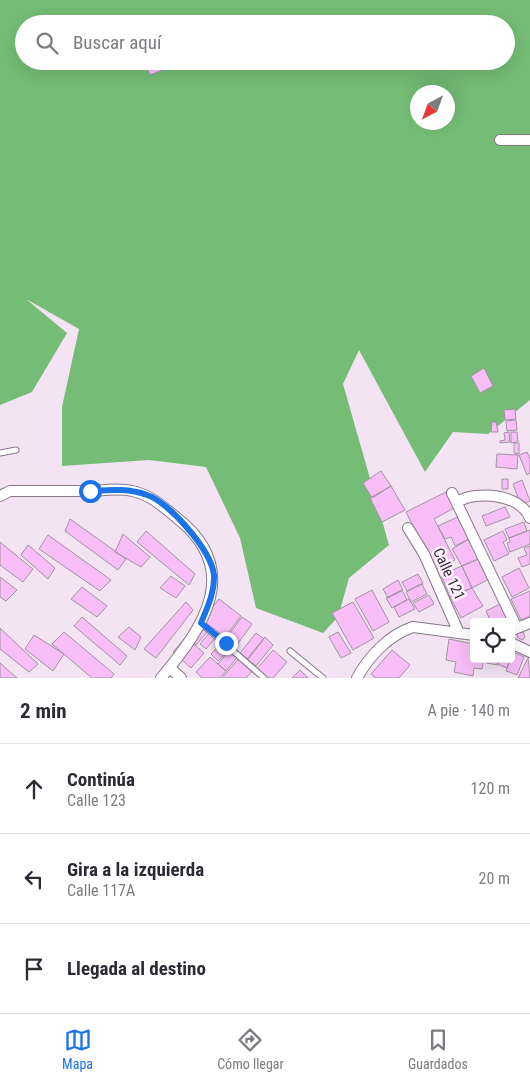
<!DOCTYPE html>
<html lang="es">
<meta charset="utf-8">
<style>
body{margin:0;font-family:"Roboto Condensed",sans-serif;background:#f7f7f7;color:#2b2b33}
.controls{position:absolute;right:15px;bottom:15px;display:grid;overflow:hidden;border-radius:5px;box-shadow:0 5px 20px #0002}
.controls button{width:45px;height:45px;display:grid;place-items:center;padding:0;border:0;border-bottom:1px solid #e1e1e2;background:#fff;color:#2b2b33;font:25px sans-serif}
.compass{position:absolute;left:410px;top:85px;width:45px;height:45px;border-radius:50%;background:#fff;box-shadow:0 5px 20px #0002;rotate:221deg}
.stop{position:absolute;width:15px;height:15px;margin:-11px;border:4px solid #1a73e8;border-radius:50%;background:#fff}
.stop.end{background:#1a73e8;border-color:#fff;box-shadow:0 1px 5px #0008}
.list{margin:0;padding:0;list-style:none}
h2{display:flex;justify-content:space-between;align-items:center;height:65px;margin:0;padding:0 20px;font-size:21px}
h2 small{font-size:16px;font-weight:400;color:#7c7c81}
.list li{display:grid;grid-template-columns:32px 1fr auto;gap:15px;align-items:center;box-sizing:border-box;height:90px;padding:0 20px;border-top:1px solid #e1e1e2}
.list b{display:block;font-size:19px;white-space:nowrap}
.list p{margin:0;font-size:16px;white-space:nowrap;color:#7c7c81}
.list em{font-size:16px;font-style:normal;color:#7c7c81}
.icon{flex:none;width:28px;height:28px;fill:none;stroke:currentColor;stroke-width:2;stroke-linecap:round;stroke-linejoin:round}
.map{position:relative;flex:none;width:530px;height:678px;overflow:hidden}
.search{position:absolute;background:#fff;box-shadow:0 5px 20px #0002;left:15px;right:15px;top:15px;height:55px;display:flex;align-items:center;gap:12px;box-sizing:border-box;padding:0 18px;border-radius:28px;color:#7c7c81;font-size:19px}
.sheet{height:335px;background:#fff}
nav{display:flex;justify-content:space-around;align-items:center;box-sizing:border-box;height:70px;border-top:1px solid #e1e1e2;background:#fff;font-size:14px;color:#7c7c81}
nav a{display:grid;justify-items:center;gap:2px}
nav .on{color:#1a73e8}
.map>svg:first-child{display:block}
</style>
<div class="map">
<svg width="530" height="678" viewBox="0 0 530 678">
<rect width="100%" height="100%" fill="#f3e3f3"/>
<path fill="#75bd76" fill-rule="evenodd" d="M0 0H530V400L488 434 453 432 425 472 359 350 343 384 389 545 349 578 338 617 323 633 256 608 240 538 206 467 149 460 62 466V407L79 329 26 299 67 333 32 392 0 405ZM24 24H506V61H24ZM418 92H448V122H418Z"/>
<path fill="#f7bef8" stroke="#a293a2" d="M158 61H171L173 66 150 75 146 66Z
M484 368 493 386 480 393 471 376Z
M515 409 516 419 505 420 504 410Z
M516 420 517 430 507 431 506 421Z
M492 422H496L498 432H491Z
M509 432 510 442 500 443V441L505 440 504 433Z
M511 432H517L518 442 511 443Z
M514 443H519V454L514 453Z
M527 452 530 459V473L527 475 519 455Z
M497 454 518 455 517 469 496 467Z
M381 471 391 486 372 498 363 483Z
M502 479H508V489H502Z
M522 480 530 501 521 505 513 484Z
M391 486 405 510 382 522 370 498Z
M448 491 456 507 434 519 455 560 435 570 406 512Z
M505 507 510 517 486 526 482 516Z
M460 516 471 538 455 546 451 537 445 539 438 526Z
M70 519 126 559 118 570 65 531Z
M524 522 527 531 509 538 505 529Z
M530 530V544L510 552 507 543 510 542 509 538Z
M146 531 195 574 189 585 137 542Z
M503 531 507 540 503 542 509 554 494 561 484 540Z
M123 534 150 557 141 567 115 552Z
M48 535 111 580 100 591 39 549Z
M471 538 483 557 462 566 452 549Z
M0 542 33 569 23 582 0 565Z
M28 545 55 568 48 579 21 555Z
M530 546V564L522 567 518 558 527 555 524 548Z
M483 557 493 577 472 588 462 566Z
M462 566 472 588 450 597 441 575Z
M519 568 529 588 512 597 502 577Z
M418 574 423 583 407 591 402 582Z
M171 576 185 586 176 598 160 588Z
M0 577 17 590 6 601 0 597Z
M398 580 403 590 388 598 383 589Z
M422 584 427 594 411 602 406 592Z
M82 587 107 606 97 617 71 599Z
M472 588 483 606 461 618 450 597Z
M372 590 389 622 373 631 355 599Z
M402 590 407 600 392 608 386 598Z
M530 591V616L521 620 511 599Z
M429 595 434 604 419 612 413 603Z
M219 599 241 616 225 637 202 620Z
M409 599 415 609 399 617 394 607Z
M186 602 193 610 156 658 144 649Z
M353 602 374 638 353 650 332 613Z
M502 603 511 622H491L486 611Z
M82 617 127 656 120 665 74 626Z
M242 617 252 624 236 646 226 638Z
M199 622 209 630 196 645 186 637Z
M129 627 141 637 135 650 118 637Z
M0 628 38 664 29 672 0 649Z
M64 632 114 674 111 678H92L52 644Z
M210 632 216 637 206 649 200 644Z
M338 632 351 653 341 658 329 637Z
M518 632H523L525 637 522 640 517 637Z
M256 633 264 639 248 659 240 653Z
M34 635 64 654 53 671 25 649Z
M186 637 204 653 191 668 173 652Z
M265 637 273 645 256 666 247 659Z
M449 639 474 644V659H484L482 669 474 668 473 676 454 672 456 662 446 660Z
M221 644 228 650 218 661 211 654Z
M231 648 239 655 226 671 218 664Z
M273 650 287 662 273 678H267L257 669Z
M392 650 410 665 399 678H376L371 674Z
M513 652 524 657 517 675 506 671Z
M210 657 226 671 220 678H202L196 672Z
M240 657 254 669 246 678H222Z
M528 658 530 678H518Z
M487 659H499L498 665 486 663Z
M499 659H510L507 668 497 664Z
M0 663 17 678H0Z
M300 670 308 678H292Z"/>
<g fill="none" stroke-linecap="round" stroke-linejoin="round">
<defs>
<path id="service" d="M0 453 16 450
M201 623 264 678
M290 651 323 678"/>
<path id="minor" d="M500 140H530
M452 493 516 626
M0 496 10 491C38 491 66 491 94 491 106 490 120 488 132 491 151 495 162 506 177 518 243 570 204 627 161 678
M457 502C477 490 520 494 530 518
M408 528 424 554 459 633
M512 630 530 623
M511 643 530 652
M170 668 181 678
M357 678C369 656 389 635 413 627L474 635"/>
</defs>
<use href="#service" stroke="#877887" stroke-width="7"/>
<use href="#minor" stroke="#877887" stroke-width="12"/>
<use href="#service" stroke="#fff" stroke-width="5"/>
<use href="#minor" stroke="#fff" stroke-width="10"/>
</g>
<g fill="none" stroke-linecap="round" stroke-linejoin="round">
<path stroke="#1a73e8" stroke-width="6" d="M90 491C109 490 128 488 147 495 169 502 211 550 214 575 215 592 207 608 201 623L226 643"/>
</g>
<g text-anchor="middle" stroke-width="5" stroke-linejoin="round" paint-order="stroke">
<g font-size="15" fill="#373137" stroke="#fff1ff">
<text transform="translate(449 574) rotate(65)" y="5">Calle 121</text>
</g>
</g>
</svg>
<div class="controls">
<button><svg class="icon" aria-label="locate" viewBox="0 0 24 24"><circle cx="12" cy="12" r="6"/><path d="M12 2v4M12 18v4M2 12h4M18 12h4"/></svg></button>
</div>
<svg class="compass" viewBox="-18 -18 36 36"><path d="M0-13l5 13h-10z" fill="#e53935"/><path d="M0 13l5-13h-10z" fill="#7c7c81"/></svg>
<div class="stop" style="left:90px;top:491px"></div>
<div class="stop end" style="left:226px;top:643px"></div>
<div class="search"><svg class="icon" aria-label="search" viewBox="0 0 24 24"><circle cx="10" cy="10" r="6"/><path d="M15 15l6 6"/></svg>Buscar aquí</div>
</div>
<section class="sheet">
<h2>2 min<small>A pie · 140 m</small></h2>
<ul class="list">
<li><svg class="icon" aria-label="ahead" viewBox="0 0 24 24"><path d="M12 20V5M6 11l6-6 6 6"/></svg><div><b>Continúa</b><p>Calle 123</p></div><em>120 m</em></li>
<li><svg class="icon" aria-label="left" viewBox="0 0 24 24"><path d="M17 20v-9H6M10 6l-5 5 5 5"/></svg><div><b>Gira a la izquierda</b><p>Calle 117A</p></div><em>20 m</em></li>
<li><svg class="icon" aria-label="arrive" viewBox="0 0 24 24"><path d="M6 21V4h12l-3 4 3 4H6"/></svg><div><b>Llegada al destino</b></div></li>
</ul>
</section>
<nav>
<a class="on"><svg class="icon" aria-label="map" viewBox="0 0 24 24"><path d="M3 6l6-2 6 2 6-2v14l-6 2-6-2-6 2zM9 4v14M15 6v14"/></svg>Mapa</a>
<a><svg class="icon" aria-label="directions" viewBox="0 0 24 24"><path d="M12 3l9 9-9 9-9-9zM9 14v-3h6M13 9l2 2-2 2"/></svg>Cómo llegar</a>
<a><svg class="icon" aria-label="saved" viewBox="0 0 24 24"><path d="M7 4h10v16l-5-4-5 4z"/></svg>Guardados</a>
</nav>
